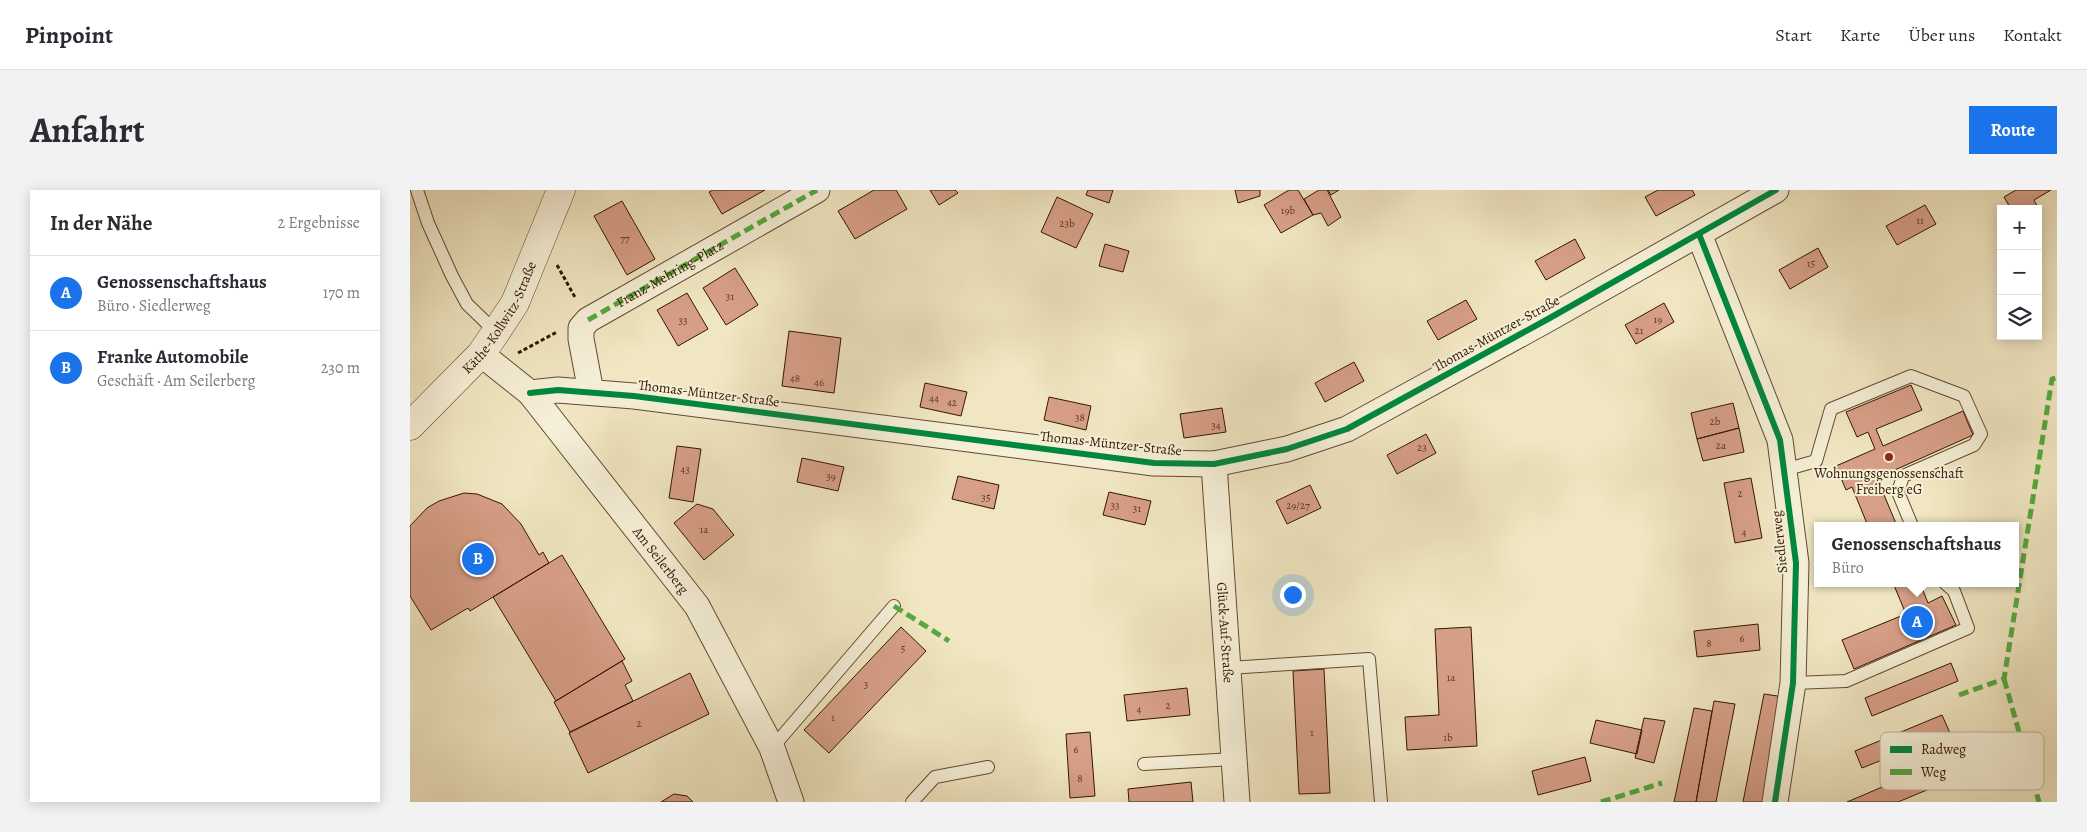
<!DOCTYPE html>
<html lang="de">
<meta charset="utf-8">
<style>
body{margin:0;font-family:Alegreya,serif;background:#f2f2f3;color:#2b2b33}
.controls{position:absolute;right:15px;top:15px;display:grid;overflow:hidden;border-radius:0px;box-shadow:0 2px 12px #0003}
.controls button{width:45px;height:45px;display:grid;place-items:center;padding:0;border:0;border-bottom:1px solid #e1e1e2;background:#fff;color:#2b2b33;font:25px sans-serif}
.you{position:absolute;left:882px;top:404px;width:18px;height:18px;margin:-12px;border:4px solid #fff;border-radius:50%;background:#1a73e8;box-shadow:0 0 0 8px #1a73e833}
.badge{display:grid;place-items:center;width:32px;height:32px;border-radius:50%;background:#1a73e8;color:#fff;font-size:16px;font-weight:700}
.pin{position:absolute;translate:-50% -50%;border:2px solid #fff;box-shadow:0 1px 5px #0006}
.popup{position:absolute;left:1404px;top:332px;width:205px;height:65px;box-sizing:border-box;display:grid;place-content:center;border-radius:0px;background:#fff;filter:drop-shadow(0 1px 4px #0005);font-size:16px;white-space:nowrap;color:#7c7c81}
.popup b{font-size:19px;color:#2b2b33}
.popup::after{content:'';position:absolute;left:50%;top:100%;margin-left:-10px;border:10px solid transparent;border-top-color:#fff}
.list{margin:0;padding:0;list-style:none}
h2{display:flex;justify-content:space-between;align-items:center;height:65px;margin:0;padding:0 20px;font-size:21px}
h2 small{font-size:16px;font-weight:400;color:#7c7c81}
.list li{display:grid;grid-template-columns:32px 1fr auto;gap:15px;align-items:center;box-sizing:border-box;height:75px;padding:0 20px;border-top:1px solid #e1e1e2}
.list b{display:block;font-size:19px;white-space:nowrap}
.list p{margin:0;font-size:16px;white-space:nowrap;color:#7c7c81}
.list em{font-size:16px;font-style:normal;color:#7c7c81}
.icon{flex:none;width:28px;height:28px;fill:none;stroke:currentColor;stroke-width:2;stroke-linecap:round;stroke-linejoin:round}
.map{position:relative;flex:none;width:1647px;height:612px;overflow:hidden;border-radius:0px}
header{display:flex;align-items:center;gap:30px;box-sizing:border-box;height:70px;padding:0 25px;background:#fff;border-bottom:1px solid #e1e1e2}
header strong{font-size:24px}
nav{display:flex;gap:28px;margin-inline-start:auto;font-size:18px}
.intro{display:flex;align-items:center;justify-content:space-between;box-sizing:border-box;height:120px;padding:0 30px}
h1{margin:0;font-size:35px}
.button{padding:12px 22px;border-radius:0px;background:#1a73e8;color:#fff;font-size:18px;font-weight:700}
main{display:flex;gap:30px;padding:0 30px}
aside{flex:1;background:#fff;border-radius:0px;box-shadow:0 2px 12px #0003}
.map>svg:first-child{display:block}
</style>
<header>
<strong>Pinpoint</strong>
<nav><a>Start</a><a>Karte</a><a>Über uns</a><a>Kontakt</a></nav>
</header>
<div class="intro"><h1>Anfahrt</h1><a class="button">Route</a></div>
<main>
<aside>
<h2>In der Nähe<small>2 Ergebnisse</small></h2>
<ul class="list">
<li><span class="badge">A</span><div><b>Genossenschaftshaus</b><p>Büro · Siedlerweg</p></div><em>170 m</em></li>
<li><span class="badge">B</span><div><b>Franke Automobile</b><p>Geschäft · Am Seilerberg</p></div><em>230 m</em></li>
</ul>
</aside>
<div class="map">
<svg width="1647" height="612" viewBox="0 0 1647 612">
<rect width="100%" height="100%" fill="#f0e6c1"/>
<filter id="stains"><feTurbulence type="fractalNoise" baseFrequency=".004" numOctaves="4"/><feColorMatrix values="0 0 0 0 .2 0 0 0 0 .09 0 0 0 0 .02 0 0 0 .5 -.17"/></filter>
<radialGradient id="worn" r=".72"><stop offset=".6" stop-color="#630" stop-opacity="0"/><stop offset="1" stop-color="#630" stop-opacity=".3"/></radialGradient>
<path fill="#d79f87" stroke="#341600" d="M303 0H355L312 24 299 2Z
M464 0H486L497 19 445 49 428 21Z
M520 0H545L548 3 529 15Z
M678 0H703L699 13 676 5Z
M825 0H850V6L828 13Z
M879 0H888L903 25 871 43 854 15Z
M909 0H917L931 27 918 36 911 23 903 25 894 9Z
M918 0H929L921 5Z
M1248 0H1282L1285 5 1246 26 1235 7Z
M1606 0H1641L1624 10 1629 20H1628V19H1601L1594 7Z
M647 7 683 24 666 58 631 42Z
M212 11 245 69 217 85 184 26Z
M1515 15 1526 34 1487 55 1476 36Z
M1165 49 1175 68 1136 90 1125 71Z
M695 54 719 61 713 82 689 76Z
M1408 58 1418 77 1380 99 1369 80Z
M325 78 348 115 316 135 293 98Z
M277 103 298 139 268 156 247 120Z
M1056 110 1067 129 1028 150 1017 131Z
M1254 113 1264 132 1226 154 1215 135Z
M379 141 431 148 424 203 372 196Z
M944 172 954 191 915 212 905 193Z
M515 193 557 202 551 226 510 217Z
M1501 195 1512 220 1466 239 1473 256 1553 221 1563 245 1467 288 1487 336H1458L1442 297 1436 300 1426 276 1465 259 1458 242 1447 247 1436 222Z
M639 207 681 216 676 240 634 230Z
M1323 213 1329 238 1287 249 1281 223Z
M812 218 816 242 774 248 770 224Z
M1329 238 1334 262 1293 271 1287 249Z
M1016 244 1026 263 987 284 977 265Z
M267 256 291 259 283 312 259 308Z
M392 268 434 277 428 301 387 292Z
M548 286 589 295 584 319 542 309Z
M1341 288 1352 348 1325 353 1314 293Z
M900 295 911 318 877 334 866 311Z
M699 302 741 311 735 335 693 325Z
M54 303 67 304 92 314 111 334 129 365 133 362 139 373 60 421 58 418 21 440 0 406V336L17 318 29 311Z
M287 314 303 319 324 345 294 370 264 333Z
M152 365 215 469 146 511 83 407Z
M1483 393H1510L1518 413 1532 406 1546 435 1444 479 1432 450 1496 424Z
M1348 434 1350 460 1287 467 1284 441Z
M491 437 516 461 419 563 394 540Z
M1061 437 1067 556 997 560 995 527 1029 525 1025 439Z
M212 471 222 491 215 495 223 511 160 542 144 512Z
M1541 473 1548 491 1462 526 1455 508Z
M914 479 920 603 889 604 883 481Z
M280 483 299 524 178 583 159 543Z
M777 498 780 525 717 531 714 505Z
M1354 504 1374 507 1355 612H1333Z
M1304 511 1325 514 1306 612H1286Z
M1284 518 1302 521 1286 612H1264Z
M1532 525 1540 543 1452 578 1445 561Z
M1234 528 1255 531 1244 573 1225 568Z
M1186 530 1232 540 1227 564 1180 553Z
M680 542 685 606 660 608 656 544Z
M1573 554 1582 573 1488 612H1437Z
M1175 567 1181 591 1128 605 1122 581Z
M781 592 783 612H719L718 599Z
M264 604 277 606 283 612H251Z"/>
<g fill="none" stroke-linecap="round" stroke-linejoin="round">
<defs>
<path id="service" d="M7 0 18 33 42 86 57 114 86 142
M1374 280 1406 271 1421 219 1501 186 1554 206 1571 244 1564 255 1493 286 1488 302 1502 336
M818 478 959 469 971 612
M1383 493 1436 491 1558 438 1544 401 1535 393
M362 558 484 416
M734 574 824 569
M502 612 525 587 578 577"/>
<g id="minor">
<path d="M1289 44 1370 250 1386 373 1383 493 1365 612"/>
<path id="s1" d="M71 164 120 203 287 416 362 558 381 612"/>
<path d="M181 202 171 149V138L178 130 407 0"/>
<path d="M120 203 148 200 224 206 744 273 804 274 877 259 937 239 1138 129 1366 0"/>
<path id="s2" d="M804 274 827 612"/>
</g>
<g id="tertiary">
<path id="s3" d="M0 236 71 164 86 142 105 113 151 0"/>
</g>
</defs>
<use href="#service" stroke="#634a30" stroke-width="14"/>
<use href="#minor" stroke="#634a30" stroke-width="27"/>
<use href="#tertiary" stroke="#634a30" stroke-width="29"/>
<path stroke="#341600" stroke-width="3" stroke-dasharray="4 2.5" stroke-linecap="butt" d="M147 75 166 109
M108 163 147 142"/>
<use href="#service" stroke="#f5efd7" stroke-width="12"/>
<use href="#minor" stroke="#f5efd7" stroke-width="25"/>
<use href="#tertiary" stroke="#f5efd7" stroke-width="28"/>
<g stroke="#54a940" stroke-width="5" stroke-dasharray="10 5" stroke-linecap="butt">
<path id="s4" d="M178 130 407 0"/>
<path d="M484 416 539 451"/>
<path d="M1594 489 1629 612"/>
<path d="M1549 505 1594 489 1642 189 1647 188"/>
<path d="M1191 612 1252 593"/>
</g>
<defs>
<path id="cycleway" d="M1289 44 1370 250 1386 373 1383 493 1365 612
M120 203 148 200 224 206 744 273 804 274 877 259 937 239 1138 129 1366 0"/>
</defs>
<use href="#cycleway" stroke="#f5efd7" stroke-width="9"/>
<use href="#cycleway" stroke="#00873e" stroke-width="6"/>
</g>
<circle fill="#8f2418" stroke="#f5efd7" stroke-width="2" cx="1479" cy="267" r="5"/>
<g text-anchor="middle" stroke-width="4" stroke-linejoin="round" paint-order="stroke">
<g font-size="11" fill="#5d3822">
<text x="878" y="24">19b</text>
<text x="1510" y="34">11</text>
<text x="657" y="37">23b</text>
<text x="215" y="52">77</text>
<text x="1401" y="77">15</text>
<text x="320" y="110">31</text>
<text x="1248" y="133">19</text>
<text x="273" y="134">33</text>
<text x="1229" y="144">21</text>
<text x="385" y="192">48</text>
<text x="409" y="196">46</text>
<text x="524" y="212">44</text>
<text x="542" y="216">42</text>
<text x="670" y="231">38</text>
<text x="1305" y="235">2b</text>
<text x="806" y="239">34</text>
<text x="1311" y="259">2a</text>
<text x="1012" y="261">23</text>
<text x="275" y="283">43</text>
<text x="421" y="290">39</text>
<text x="1330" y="307">2</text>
<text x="576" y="311">35</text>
<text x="705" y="319">33</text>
<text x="888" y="319">29/27</text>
<text x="727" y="322">31</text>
<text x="294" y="343">1a</text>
<text x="1334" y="346">4</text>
<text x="1332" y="452">6</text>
<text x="1299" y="457">8</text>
<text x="493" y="462">5</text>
<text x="1041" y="491">1a</text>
<text x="456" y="498">3</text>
<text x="758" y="519">2</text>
<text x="729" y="523">4</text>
<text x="423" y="531">1</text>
<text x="229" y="537">2</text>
<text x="902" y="546">1</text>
<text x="1038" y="551">1b</text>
<text x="666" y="563">6</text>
<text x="670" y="592">8</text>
</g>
<g font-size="14" fill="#341600" stroke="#f5efd7">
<text dy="5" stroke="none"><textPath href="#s4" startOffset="94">Franz-Mehring-Platz</textPath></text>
<text dy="5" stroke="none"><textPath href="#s3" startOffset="142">Käthe-Kollwitz-Straße</textPath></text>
<text transform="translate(1086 143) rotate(-29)" y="5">Thomas-Müntzer-Straße</text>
<text transform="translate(299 203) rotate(7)" y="5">Thomas-Müntzer-Straße</text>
<text transform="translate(701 253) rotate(6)" y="5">Thomas-Müntzer-Straße</text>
<text transform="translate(1369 352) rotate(-96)" y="5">Siedlerweg</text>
<text dy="5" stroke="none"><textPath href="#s1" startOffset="275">Am Seilerberg</textPath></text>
<text dy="5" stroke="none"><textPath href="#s2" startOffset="169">Glück-Auf-Straße</textPath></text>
</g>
<g font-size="14" fill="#341600" stroke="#f5efd7">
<text x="1479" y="288">Wohnungsgenossenschaft<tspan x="1479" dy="16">Freiberg eG</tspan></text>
</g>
</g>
<rect x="1470" y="542" width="164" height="58" rx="8" fill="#f5efd7" stroke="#bbae96" stroke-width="1"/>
<rect x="1480" y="556" width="22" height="7" fill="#00873e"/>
<rect x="1480" y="579" width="22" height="6" fill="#54a940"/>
<g font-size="14" fill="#341600">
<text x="1511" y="564">Radweg</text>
<text x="1511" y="587">Weg</text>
</g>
<rect width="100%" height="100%" filter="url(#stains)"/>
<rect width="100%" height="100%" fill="url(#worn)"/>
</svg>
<div class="controls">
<button>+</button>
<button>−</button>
<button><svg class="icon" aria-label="layers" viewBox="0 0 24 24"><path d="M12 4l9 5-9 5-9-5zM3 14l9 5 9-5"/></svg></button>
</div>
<div class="you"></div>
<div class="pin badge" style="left:1507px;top:432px">A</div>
<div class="popup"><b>Genossenschaftshaus</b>Büro</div>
<div class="pin badge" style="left:68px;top:369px">B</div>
</div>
</main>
